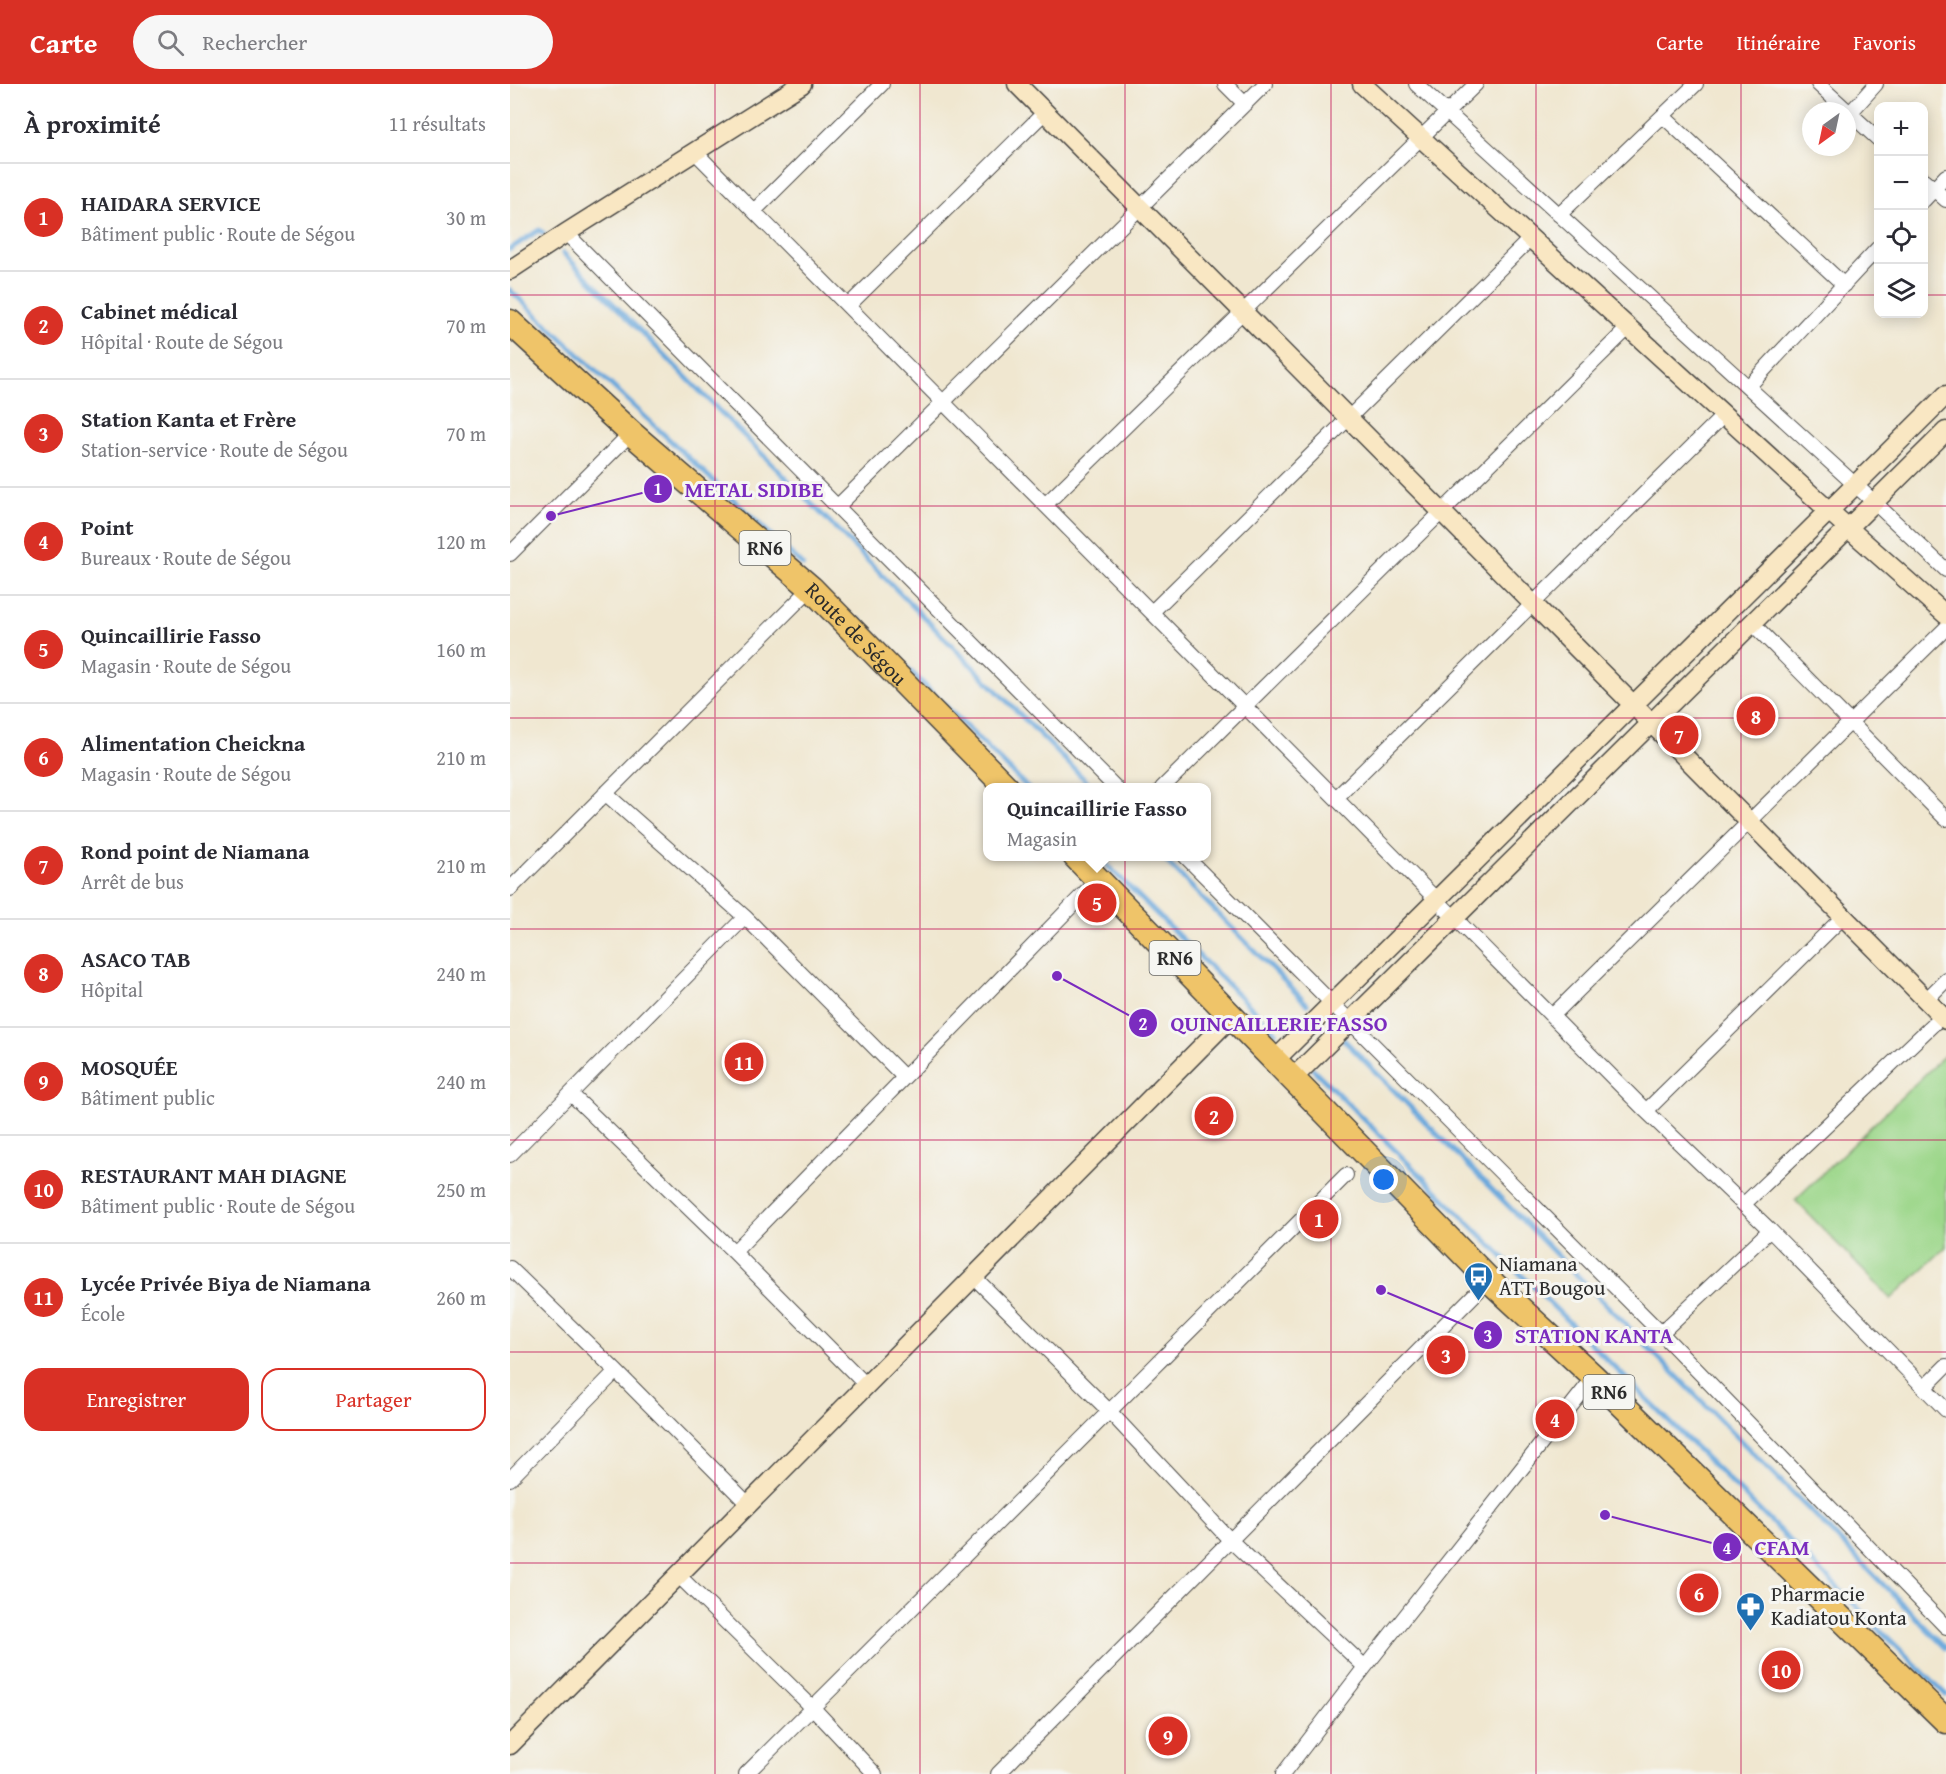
<!DOCTYPE html>
<html lang="fr">
<meta charset="utf-8">
<style>
body{margin:0;font-family:"Gentium Book Plus",serif;background:#f7f7f7;color:#2b2b33}
.controls{position:absolute;right:18px;top:18px;display:grid;overflow:hidden;border-radius:12px;box-shadow:0 3px 15px #0003}
.controls button{width:54px;height:54px;display:grid;place-items:center;padding:0;border:0;border-bottom:2px solid #e1e1e2;background:#fff;color:#2b2b33;font:30px sans-serif}
.compass{position:absolute;left:1292px;top:18px;width:54px;height:54px;border-radius:50%;background:#fff;box-shadow:0 3px 15px #0003;rotate:213deg}
.you{position:absolute;left:874px;top:1096px;width:21px;height:21px;margin:-15px;border:4px solid #fff;border-radius:50%;background:#1a73e8;box-shadow:0 0 0 9px #1a73e833}
.badge{display:grid;place-items:center;width:39px;height:39px;border-radius:50%;background:#d93025;color:#fff;font-size:20px;font-weight:700}
.pin{position:absolute;translate:-50% -50%;border:3px solid #fff;box-shadow:0 2px 6px #0006}
.popup{position:absolute;left:473px;top:699px;width:228px;height:78px;box-sizing:border-box;display:grid;place-content:center;border-radius:12px;background:#fff;filter:drop-shadow(0 2px 4px #0005);font-size:20px;white-space:nowrap;color:#7c7c81}
.popup b{font-size:22px;color:#2b2b33}
.popup::after{content:'';position:absolute;left:50%;top:100%;margin-left:-12px;border:12px solid transparent;border-top-color:#fff}
.list{margin:0;padding:0;list-style:none}
h2{display:flex;justify-content:space-between;align-items:center;height:78px;margin:0;padding:0 24px;font-size:26px}
h2 small{font-size:20px;font-weight:400;color:#7c7c81}
.list li{display:grid;grid-template-columns:39px 1fr auto;gap:18px;align-items:center;box-sizing:border-box;height:108px;padding:0 24px;border-top:2px solid #e1e1e2}
.list b{display:block;font-size:22px;white-space:nowrap}
.list p{margin:0;font-size:20px;white-space:nowrap;color:#7c7c81}
.list em{font-size:20px;font-style:normal;color:#7c7c81}
.actions{display:flex;gap:12px;padding:18px 24px}
.actions a{flex:1;padding:14px 0;border:2px solid #d93025;border-radius:18px;text-align:center;font-size:21px;color:#d93025}
.actions .main{background:#d93025;color:#fff}
.icon{flex:none;width:33px;height:33px;fill:none;stroke:currentColor;stroke-width:2;stroke-linecap:round;stroke-linejoin:round}
.map{position:relative;flex:none;width:1436px;height:1690px;overflow:hidden}
header{display:flex;align-items:center;gap:36px;box-sizing:border-box;height:84px;padding:0 30px;background:#d93025;color:#fff}
header strong{font-size:28px}
nav{display:flex;gap:33px;margin-inline-start:auto;font-size:21px}
.search{width:420px;height:54px;background:#f7f7f7;display:flex;align-items:center;gap:15px;box-sizing:border-box;padding:0 21px;border-radius:33px;color:#7c7c81;font-size:22px}
main{display:flex}
aside{flex:1;background:#fff}
.map>svg:first-child{display:block}
</style>
<header>
<strong>Carte</strong>
<div class="search"><svg class="icon" aria-label="search" viewBox="0 0 24 24"><circle cx="10" cy="10" r="6"/><path d="M15 15l6 6"/></svg>Rechercher</div>
<nav><a>Carte</a><a>Itinéraire</a><a>Favoris</a></nav>
</header>
<main>
<aside>
<h2>À proximité<small>11 résultats</small></h2>
<ul class="list">
<li><span class="badge">1</span><div><b>HAIDARA SERVICE</b><p>Bâtiment public · Route de Ségou</p></div><em>30 m</em></li>
<li><span class="badge">2</span><div><b>Cabinet médical</b><p>Hôpital · Route de Ségou</p></div><em>70 m</em></li>
<li><span class="badge">3</span><div><b>Station Kanta et Frère</b><p>Station-service · Route de Ségou</p></div><em>70 m</em></li>
<li><span class="badge">4</span><div><b>Point</b><p>Bureaux · Route de Ségou</p></div><em>120 m</em></li>
<li><span class="badge">5</span><div><b>Quincaillirie Fasso</b><p>Magasin · Route de Ségou</p></div><em>160 m</em></li>
<li><span class="badge">6</span><div><b>Alimentation Cheickna</b><p>Magasin · Route de Ségou</p></div><em>210 m</em></li>
<li><span class="badge">7</span><div><b>Rond point de Niamana</b><p>Arrêt de bus</p></div><em>210 m</em></li>
<li><span class="badge">8</span><div><b>ASACO TAB</b><p>Hôpital</p></div><em>240 m</em></li>
<li><span class="badge">9</span><div><b>MOSQUÉE</b><p>Bâtiment public</p></div><em>240 m</em></li>
<li><span class="badge">10</span><div><b>RESTAURANT MAH DIAGNE</b><p>Bâtiment public · Route de Ségou</p></div><em>250 m</em></li>
<li><span class="badge">11</span><div><b>Lycée Privée Biya de Niamana</b><p>École</p></div><em>260 m</em></li>
</ul>
<div class="actions"><a class="main">Enregistrer</a><a>Partager</a></div>
</aside>
<div class="map">
<svg width="1436" height="1690" viewBox="0 0 1436 1690">
<rect width="100%" height="100%" fill="#f6f6f2"/>
<filter id="ink" filterUnits="userSpaceOnUse"><feTurbulence type="fractalNoise" baseFrequency=".0167" numOctaves="2"/><feDisplacementMap in="SourceGraphic" scale="12" xChannelSelector="R" yChannelSelector="G"/><feConvolveMatrix kernelMatrix="1 2 1 2 8 2 1 2 1" color-interpolation-filters="sRGB"/></filter>
<filter id="wash" filterUnits="userSpaceOnUse"><feTurbulence type="fractalNoise" baseFrequency=".008" numOctaves="4" result="noise"/><feDisplacementMap in="SourceGraphic" scale="24" xChannelSelector="R" yChannelSelector="G"/><feGaussianBlur stdDeviation="1.35" result="paint"/><feColorMatrix in="noise" values="0 0 0 0 0 0 0 0 0 0 0 0 0 0 0 0 0 1.4 0 .05"/><feComposite in="paint" operator="in"/></filter>
<g filter="url(#wash)">
<rect width="100%" height="100%" fill="#f0e7d0"/>
<path fill="#9dd78b" stroke="#64815b" stroke-width="1.5" d="M1436 970V1163L1381 1215 1285 1116Z"/>
<g fill="none" stroke-linecap="round" stroke-linejoin="round">
<path stroke="#6aa8dc" stroke-width="5" d="M0 165 29 146 33 149
M53 169 583 704
M0 206 293 481
M349 536 518 704
M588 772 766 948
M651 772 797 920
M834 956 1436 1564
M803 985 1436 1611"/>
</g>
</g>
<g filter="url(#ink)">
<g fill="none" stroke-linecap="round" stroke-linejoin="round">
<defs>
<path id="street" d="M715 0 735 20
M906 0 1364 418 1436 486
M1308 0 1368 55
M1340 29 1366 0
M1153 32 1334 201
M185 68 1136 1027 1260 1146 1436 1326
M1414 96 1436 116
M1414 116 1436 92
M244 127 372 0
M1049 131 1186 0
M56 149 606 704
M338 222 535 28
M1238 303 1368 164
M535 421 966 0
M327 423 755 0
M0 470 121 349
M642 528 1021 154
M1242 539 1436 735
M652 704 1118 244
M95 709 235 833 394 993
M826 714 1215 330
M675 772 1151 1249 1436 1543
M0 805 301 504
M1416 916 1436 896
M1042 932 1436 544
M61 1010 224 1168 357 1302
M1136 1027 1333 833
M0 1071 235 833
M1234 1120 1432 932
M224 1168 588 795
M0 1184 106 1287 238 1420
M464 1193 599 1327 720 1456 855 1583
M1151 1249 1260 1146
M1414 1304 1436 1282
M0 1395 106 1287
M168 1491 303 1624 365 1690
M236 1690 836 1091
M488 1690 979 1196
M773 1690 855 1583 1084 1293"/>
<path id="secondary" d="M507 0 1436 936
M852 0 1319 427 1436 531
M0 186 56 149 292 0
M765 976 1436 311
M783 994 1436 347
M0 1661 722 932"/>
<g id="highway">
<path id="s1" d="M0 238 121 349 301 504 497 704"/>
<path d="M565 772 979 1196 1084 1293 1436 1637"/>
</g>
</defs>
<use href="#street" stroke="#494744" stroke-width="16"/>
<use href="#secondary" stroke="#494744" stroke-width="21"/>
<use href="#highway" stroke="#494744" stroke-width="27"/>
<use href="#street" stroke="#fff" stroke-width="14"/>
<use href="#secondary" stroke="#f9e7c3" stroke-width="18"/>
<use href="#highway" stroke="#efc469" stroke-width="24"/>
</g>
</g>
<path fill="none" stroke="#c2185b" stroke-width="1.5" stroke-opacity="0.55" d="M205 0V1690M410 0V1690M615 0V1690M821 0V1690M1026 0V1690M1231 0V1690M0 211H1368M1414 211H1436M0 422H1436M0 634H1436M0 845H1436M0 1056H1436M0 1268H1436M0 1479H1436"/>
<defs>
<symbol id="bus-pin" viewBox="-11 -11 22 30"><path d="M0 17L-7.5 6A9.5 9.5 0 1 1 7.5 6Z" fill="#1f6fb2" stroke="#f6f6f2"/><path d="M-5-6H5V4H4V6H2V4H-2V6H-4V4H-5ZM-3.5-4V0h7V-4ZM-3.5 1.2v1.5H-2V1.2ZM2 1.2v1.5H3.5V1.2Z" fill="#fff"/></symbol>
<symbol id="pharmacy-pin" viewBox="-11 -11 22 30"><path d="M0 17L-7.5 6A9.5 9.5 0 1 1 7.5 6Z" fill="#1f6fb2" stroke="#f6f6f2"/><path d="M-2-6h4v4h4v4h-4v4h-4v-4h-4v-4h4Z" fill="#fff"/></symbol>
</defs>
<g fill-rule="evenodd">
<use href="#bus-pin" x="952" y="1176" width="33" height="45"/>
<use href="#pharmacy-pin" x="1224" y="1506" width="33" height="45"/>
</g>
<g text-anchor="middle" stroke-width="6" stroke-linejoin="round" paint-order="stroke">
<g fill="#f6f6f2" stroke="#686867" stroke-width="1.5">
<rect x="229.5" y="447" width="51" height="34" rx="4.5"/>
<rect x="639.5" y="857" width="51" height="34" rx="4.5"/>
<rect x="1073.5" y="1291" width="51" height="34" rx="4.5"/>
</g>
<g font-size="20" font-weight="bold" fill="#2b2b2b">
<text x="255" y="471">RN6</text>
<text x="665" y="881">RN6</text>
<text x="1099" y="1315">RN6</text>
</g>
<g font-size="21" fill="#2b2b2b" stroke="#f6f6f2">
<text dy="7" stroke="none"><textPath href="#s1" startOffset="466">Route de Ségou</textPath></text>
</g>
<g font-size="21" fill="#2b2b2b" stroke="#f6f6f2" text-anchor="start">
<text x="989" y="1187">Niamana<tspan x="989" dy="24">ATT Bougou</tspan></text>
<text x="1261" y="1517">Pharmacie<tspan x="1261" dy="24">Kadiatou Konta</tspan></text>
</g>
</g>
<path fill="none" stroke="#7b2cbf" stroke-width="2" d="M41 432L148 405M547 892L633 939M871 1206L978 1251M1095 1431L1217 1463"/>
<g fill="#7b2cbf" stroke="#f6f6f2" stroke-width="2">
<circle cx="41" cy="432" r="6"/>
<circle cx="547" cy="892" r="6"/>
<circle cx="871" cy="1206" r="6"/>
<circle cx="1095" cy="1431" r="6"/>
<circle cx="148" cy="405" r="15"/>
<circle cx="633" cy="939" r="15"/>
<circle cx="978" cy="1251" r="15"/>
<circle cx="1217" cy="1463" r="15"/>
</g>
<g font-size="18" text-anchor="middle" font-weight="bold" fill="#fff">
<text x="148" y="411">1</text>
<text x="633" y="946">2</text>
<text x="978" y="1258">3</text>
<text x="1217" y="1470">4</text>
</g>
<g font-size="22" text-anchor="middle" font-weight="bold" fill="#7b2cbf" stroke="#f6f6f2" stroke-width="6" stroke-linejoin="round" paint-order="stroke">
<text x="244" y="413">METAL SIDIBE</text>
<text x="769" y="947">QUINCAILLERIE FASSO</text>
<text x="1084" y="1259">STATION KANTA</text>
<text x="1272" y="1471">CFAM</text>
</g>
</svg>
<div class="controls">
<button>+</button>
<button>−</button>
<button><svg class="icon" aria-label="locate" viewBox="0 0 24 24"><circle cx="12" cy="12" r="6"/><path d="M12 2v4M12 18v4M2 12h4M18 12h4"/></svg></button>
<button><svg class="icon" aria-label="layers" viewBox="0 0 24 24"><path d="M12 4l9 5-9 5-9-5zM3 14l9 5 9-5"/></svg></button>
</div>
<svg class="compass" viewBox="-18 -18 36 36"><path d="M0-13l5 13h-10z" fill="#e53935"/><path d="M0 13l5-13h-10z" fill="#7c7c81"/></svg>
<div class="you"></div>
<div class="pin badge" style="left:809px;top:1135px">1</div>
<div class="pin badge" style="left:704px;top:1032px">2</div>
<div class="pin badge" style="left:936px;top:1271px">3</div>
<div class="pin badge" style="left:1045px;top:1335px">4</div>
<div class="pin badge" style="left:587px;top:819px">5</div>
<div class="popup"><b>Quincaillirie Fasso</b>Magasin</div>
<div class="pin badge" style="left:1189px;top:1509px">6</div>
<div class="pin badge" style="left:1169px;top:651px">7</div>
<div class="pin badge" style="left:1246px;top:632px">8</div>
<div class="pin badge" style="left:658px;top:1652px">9</div>
<div class="pin badge" style="left:1271px;top:1586px">10</div>
<div class="pin badge" style="left:234px;top:978px">11</div>
</div>
</main>
